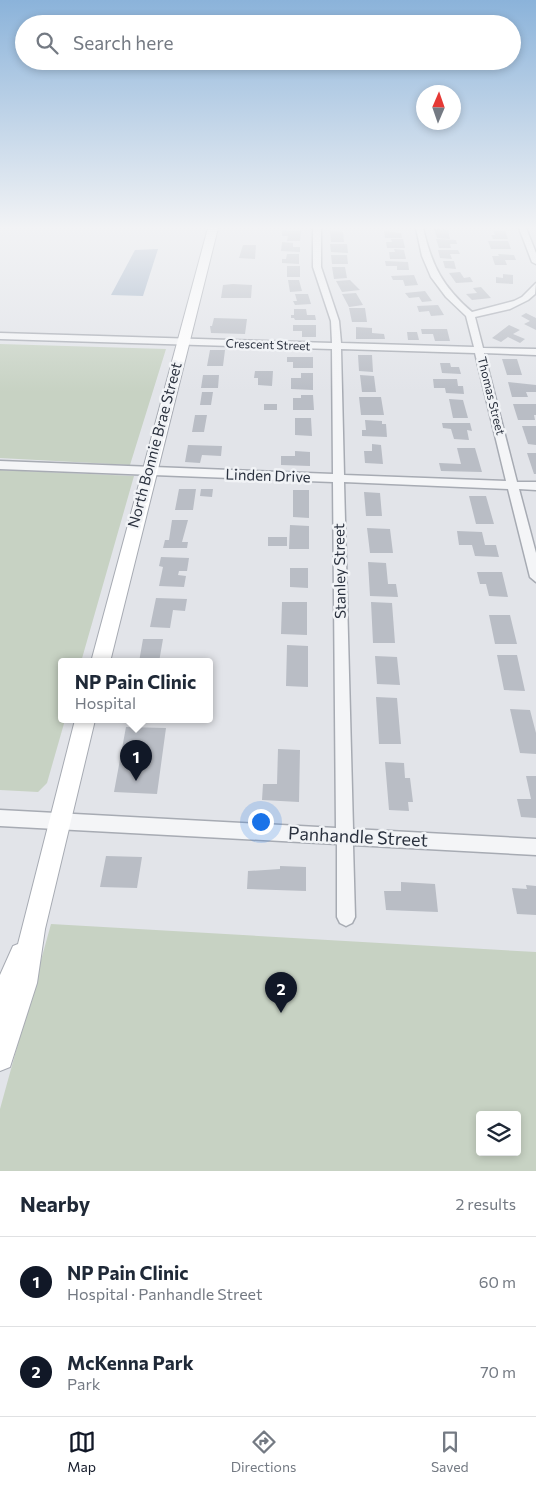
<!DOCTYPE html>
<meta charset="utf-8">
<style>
body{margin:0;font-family:Commissioner,sans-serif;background:#f2f2f3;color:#1f2937}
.controls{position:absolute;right:15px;bottom:15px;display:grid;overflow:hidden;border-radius:5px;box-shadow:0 2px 8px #0003}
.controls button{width:45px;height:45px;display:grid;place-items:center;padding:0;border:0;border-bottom:1px solid #e0e1e3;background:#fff;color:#1f2937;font:25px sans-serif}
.compass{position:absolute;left:416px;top:85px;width:45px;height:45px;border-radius:50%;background:#fff;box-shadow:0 2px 8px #0003;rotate:2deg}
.you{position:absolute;left:260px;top:821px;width:18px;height:18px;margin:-12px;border:4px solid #fff;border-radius:50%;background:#1a73e8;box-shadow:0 0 0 8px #1a73e833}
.badge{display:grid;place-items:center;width:32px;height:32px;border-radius:50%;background:#111827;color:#fff;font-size:16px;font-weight:700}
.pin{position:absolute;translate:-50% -41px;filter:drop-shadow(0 1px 2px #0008)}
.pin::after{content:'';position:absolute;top:26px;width:18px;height:15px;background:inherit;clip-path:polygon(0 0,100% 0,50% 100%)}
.popup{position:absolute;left:58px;top:658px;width:155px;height:65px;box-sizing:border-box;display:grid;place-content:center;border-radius:5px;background:#fff;filter:drop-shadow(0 1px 4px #0005);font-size:16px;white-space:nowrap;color:#747a83}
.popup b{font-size:19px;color:#1f2937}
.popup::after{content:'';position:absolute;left:50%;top:100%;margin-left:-10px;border:10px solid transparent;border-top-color:#fff}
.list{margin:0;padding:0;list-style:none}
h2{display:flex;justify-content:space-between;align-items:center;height:65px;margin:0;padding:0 20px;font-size:21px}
h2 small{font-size:16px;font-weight:400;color:#747a83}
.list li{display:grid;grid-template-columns:32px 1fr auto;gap:15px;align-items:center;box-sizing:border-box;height:90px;padding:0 20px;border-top:1px solid #e0e1e3}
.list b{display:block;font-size:19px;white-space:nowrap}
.list p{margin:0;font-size:16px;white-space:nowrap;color:#747a83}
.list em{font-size:16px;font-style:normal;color:#747a83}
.icon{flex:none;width:28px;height:28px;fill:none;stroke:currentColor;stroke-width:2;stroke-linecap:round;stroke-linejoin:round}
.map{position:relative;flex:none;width:536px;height:1171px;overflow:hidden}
.search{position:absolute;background:#fff;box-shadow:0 2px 8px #0003;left:15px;right:15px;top:15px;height:55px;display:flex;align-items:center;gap:12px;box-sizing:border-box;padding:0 18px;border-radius:28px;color:#747a83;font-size:19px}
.sheet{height:245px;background:#fff}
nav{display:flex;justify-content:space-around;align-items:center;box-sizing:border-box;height:70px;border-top:1px solid #e0e1e3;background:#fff;font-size:14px;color:#747a83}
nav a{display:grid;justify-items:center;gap:2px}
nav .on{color:#111827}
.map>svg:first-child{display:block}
</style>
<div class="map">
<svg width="536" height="1171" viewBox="0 0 536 1171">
<rect width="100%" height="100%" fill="#e2e4e9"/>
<path fill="#c7d2c3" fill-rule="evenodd" d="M0 344 166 349 130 465 0 458Z
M0 470 134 476 81 662H62V720H65L47 783 38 792 0 790Z
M51 924 536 952V1171H0V1109ZM480 1115H517V1152H480Z"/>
<path fill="#a0b1c6" d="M158 249 143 296 111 295 135 250Z"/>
<path fill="#b9bdc5" d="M434 229 448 230 450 239 437 238Z
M282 230 301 231 300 241H287L288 236H282Z
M330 231 343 232 344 242H331Z
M384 231 401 233 402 238H385Z
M493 231H505L508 239H493L491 235H495Z
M391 239H403L405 248H387L386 242H392Z
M436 239 456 240 457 244H450L451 248H439Z
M488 241H508L511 249H491Z
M282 242 293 243V247H300V252L281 251Z
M330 244H347L348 253 331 252Z
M243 245H256L255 259 239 258Z
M394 249 404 250 406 259H390L389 252H395Z
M438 250H458L460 254H450L452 259 440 258Z
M287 254H299V264L282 263V259H286Z
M498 254 514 255 516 260H505L507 265H495L492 256H499Z
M331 255H347L348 264H332Z
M385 261 408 262 409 270H397V266H386Z
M443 261H454L456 269 445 268Z
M287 266H300V277H287Z
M332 267H345L347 278 334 279Z
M460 272 464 278 470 277 473 282 456 283 449 273Z
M503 274 513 275V284L496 283V277L503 278Z
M414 275 418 285 405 286 403 280H393L391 276Z
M288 280H299L302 291 290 292Z
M350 280 360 290 342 292 336 281Z
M233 284 252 285 251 298H221L223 285Z
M481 287 491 298 472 300 466 294 477 293 473 288Z
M425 291 432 301 422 302 419 297 409 298 405 293Z
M356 293 363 305 349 307 342 294Z
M295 294H308L311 304 295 305 293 301H297Z
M438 305 444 315 431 316 429 311 419 312 417 306Z
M349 308H365L367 322H352Z
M294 309H306L307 315H315L316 320H295L294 318H291V315H294Z
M526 313 536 318V330L524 324 530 321 521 316Z
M214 318 247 319 245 334 211 333 210 326H212Z
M293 325H316V337H302V331H293Z
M509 325 520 330 513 334 525 339 520 343 508 337 501 342 492 338Z
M356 327 372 328V333L384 334 385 339H356Z
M421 329H447L450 341H435L433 334H422Z
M407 332H417L419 340H408Z
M210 350H225L223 366H207Z
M358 355H372L373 372 359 371Z
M287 357H313V368H293V362H287Z
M502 359H517L522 375H507Z
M440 363H450L451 367H459L461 374 442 373Z
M255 371H273L272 386 258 385V378H254Z
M301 373H313V390L291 389V378H301Z
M203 375H219L218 388H201Z
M360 375 374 376 376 392H362Z
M433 379H457L458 386H463L464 394 446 393 445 388H434Z
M508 382 536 385V392H526L528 397H512Z
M202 392H213L211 405H200Z
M301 395H313L314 410H293V398H301Z
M359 397H381L384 415H361Z
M449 399 463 400 468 418H453Z
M264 404H277V410H264Z
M513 404H536V415H534L535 420H518Z
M195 415H207L204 432H192Z
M295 418H311L312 436 295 435Z
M365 420 382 421V424H386L387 437 362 436V430H366Z
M442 423H470L472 431 467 430 469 440 454 439 451 429 443 428Z
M522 426H536V445L528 444Z
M372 444 381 445 383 464 365 463 364 451H372Z
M188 445 222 446 221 456 202 455 200 463 185 462Z
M457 448H475L482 472 441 471 439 463 461 464Z
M295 451 310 452V466L281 465V456H295Z
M527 453H536V474H534Z
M179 489H196L193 510H175Z
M201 489H213L212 497 200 496Z
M293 490H309V518L293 517Z
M364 492 380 493 382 516H366Z
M469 496H486L494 524H476Z
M172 520H188L182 542H188L187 548H163L165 540H169Z
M290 525 309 526V549H289Z
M367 528 390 529 393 553H370Z
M457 531 482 532 485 545H496L499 557 475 556 472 545H459Z
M268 537H287V546H268Z
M161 557 189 558 187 571H179L178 575 186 576 184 587 159 586 163 567 159 566Z
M368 562 386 563 388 584H396L398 597 370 596Z
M290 568H308V588L290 587Z
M477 572H502L508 597 489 596 486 584H480Z
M156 598 187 599 185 611 173 610 170 628 150 627Z
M282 602H307V635L281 634Z
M371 602 392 603 395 643H373Z
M489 615H510L517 644H495Z
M143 639H163L159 662H139Z
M287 645 308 646V687L286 686Z
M497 655H517L525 691 504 690Z
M375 656 397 657 400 685 377 684Z
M376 697 397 698 401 744H379Z
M510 709 530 710 536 733V754L520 753Z
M126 727 166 728 157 794 114 792Z
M278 749 300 750 299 802 262 800 263 784H277Z
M385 762 404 763 405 778H410L413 802H408L409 811 389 810Z
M526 776H536V818L521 817 517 799H531Z
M106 856 142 857 137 888 100 887Z
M280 866 306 867V891L247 889 248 871 280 869Z
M401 882 435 884 438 912 386 910 384 891H401Z
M526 885 536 886V915L517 914 512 888 527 889Z"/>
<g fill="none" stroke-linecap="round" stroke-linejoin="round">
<defs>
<path id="minor" d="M313 228H321V267L339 321 341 343 474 347 466 316 446 297 431 277 422 256 416 228H423C432 266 442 286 472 312L514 301 522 297 536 283 535 294 528 300 510 309 475 317 483 348 536 349V355L484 353 517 482H536V490L519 489 536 553V582L530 577 508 489 344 482 353 829 536 839V855L353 845 355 917 352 923 346 926 340 923 337 917V844L0 826V810L336 828 333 482 0 469V461L333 474 332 349 0 339V333L332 343 331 321 313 267ZM341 349 475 353 506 481 344 475Z
M519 228H526L536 253V264L532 262Z"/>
<path id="secondary" d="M208 228H218L110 662H91Z
M75 720H95L45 929 37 983 10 1067 0 1071V975L13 946 18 944Z"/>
</defs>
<use href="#minor" stroke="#a7abb3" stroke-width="3"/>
<use href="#secondary" stroke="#a7abb3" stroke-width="2"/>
<use href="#minor" fill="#f4f5f7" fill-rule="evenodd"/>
<use href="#secondary" fill="#fff" fill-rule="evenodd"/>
</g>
<linearGradient id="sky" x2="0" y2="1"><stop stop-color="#8bb3da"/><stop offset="0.58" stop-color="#f2f3f5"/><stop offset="1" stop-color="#f2f3f5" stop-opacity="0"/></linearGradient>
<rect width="536" height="392" fill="url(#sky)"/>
<g text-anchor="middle" stroke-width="5" stroke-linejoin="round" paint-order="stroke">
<g font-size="12" fill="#2b323f" stroke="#f1f3f6">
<text transform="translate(268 345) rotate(2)" y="4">Crescent Street</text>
<text transform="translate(491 396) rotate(76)" y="4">Thomas Street</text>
</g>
<g font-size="15" fill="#2b323f" stroke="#f1f3f6">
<text transform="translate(155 445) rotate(-75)" y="5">North Bonnie Brae Street</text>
<text transform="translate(268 476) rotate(2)" y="5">Linden Drive</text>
<text transform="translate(340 571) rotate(-91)" y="5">Stanley Street</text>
</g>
<g font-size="18" fill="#2b323f" stroke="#f1f3f6">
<text transform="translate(358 837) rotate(3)" y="6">Panhandle Street</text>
</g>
</g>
</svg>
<div class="controls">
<button><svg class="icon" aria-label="layers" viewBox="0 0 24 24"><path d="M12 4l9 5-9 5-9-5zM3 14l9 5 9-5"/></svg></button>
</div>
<svg class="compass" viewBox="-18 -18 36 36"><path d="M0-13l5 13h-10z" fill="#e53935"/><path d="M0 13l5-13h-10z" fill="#747a83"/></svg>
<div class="you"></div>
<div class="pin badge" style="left:136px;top:781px">1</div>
<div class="popup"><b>NP Pain Clinic</b>Hospital</div>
<div class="pin badge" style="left:281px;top:1013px">2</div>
<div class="search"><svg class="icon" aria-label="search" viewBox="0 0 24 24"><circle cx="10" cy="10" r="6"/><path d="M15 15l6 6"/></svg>Search here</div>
</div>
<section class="sheet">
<h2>Nearby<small>2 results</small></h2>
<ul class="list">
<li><span class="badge">1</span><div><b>NP Pain Clinic</b><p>Hospital · Panhandle Street</p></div><em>60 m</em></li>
<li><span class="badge">2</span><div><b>McKenna Park</b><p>Park</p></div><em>70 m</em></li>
</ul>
</section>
<nav>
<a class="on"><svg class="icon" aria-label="map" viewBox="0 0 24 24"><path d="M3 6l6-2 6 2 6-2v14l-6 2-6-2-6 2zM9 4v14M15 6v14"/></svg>Map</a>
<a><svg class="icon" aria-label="directions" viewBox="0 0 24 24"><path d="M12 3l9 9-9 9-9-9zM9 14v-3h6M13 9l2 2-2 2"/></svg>Directions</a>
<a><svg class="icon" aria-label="saved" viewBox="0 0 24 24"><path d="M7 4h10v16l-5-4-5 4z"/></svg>Saved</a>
</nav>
